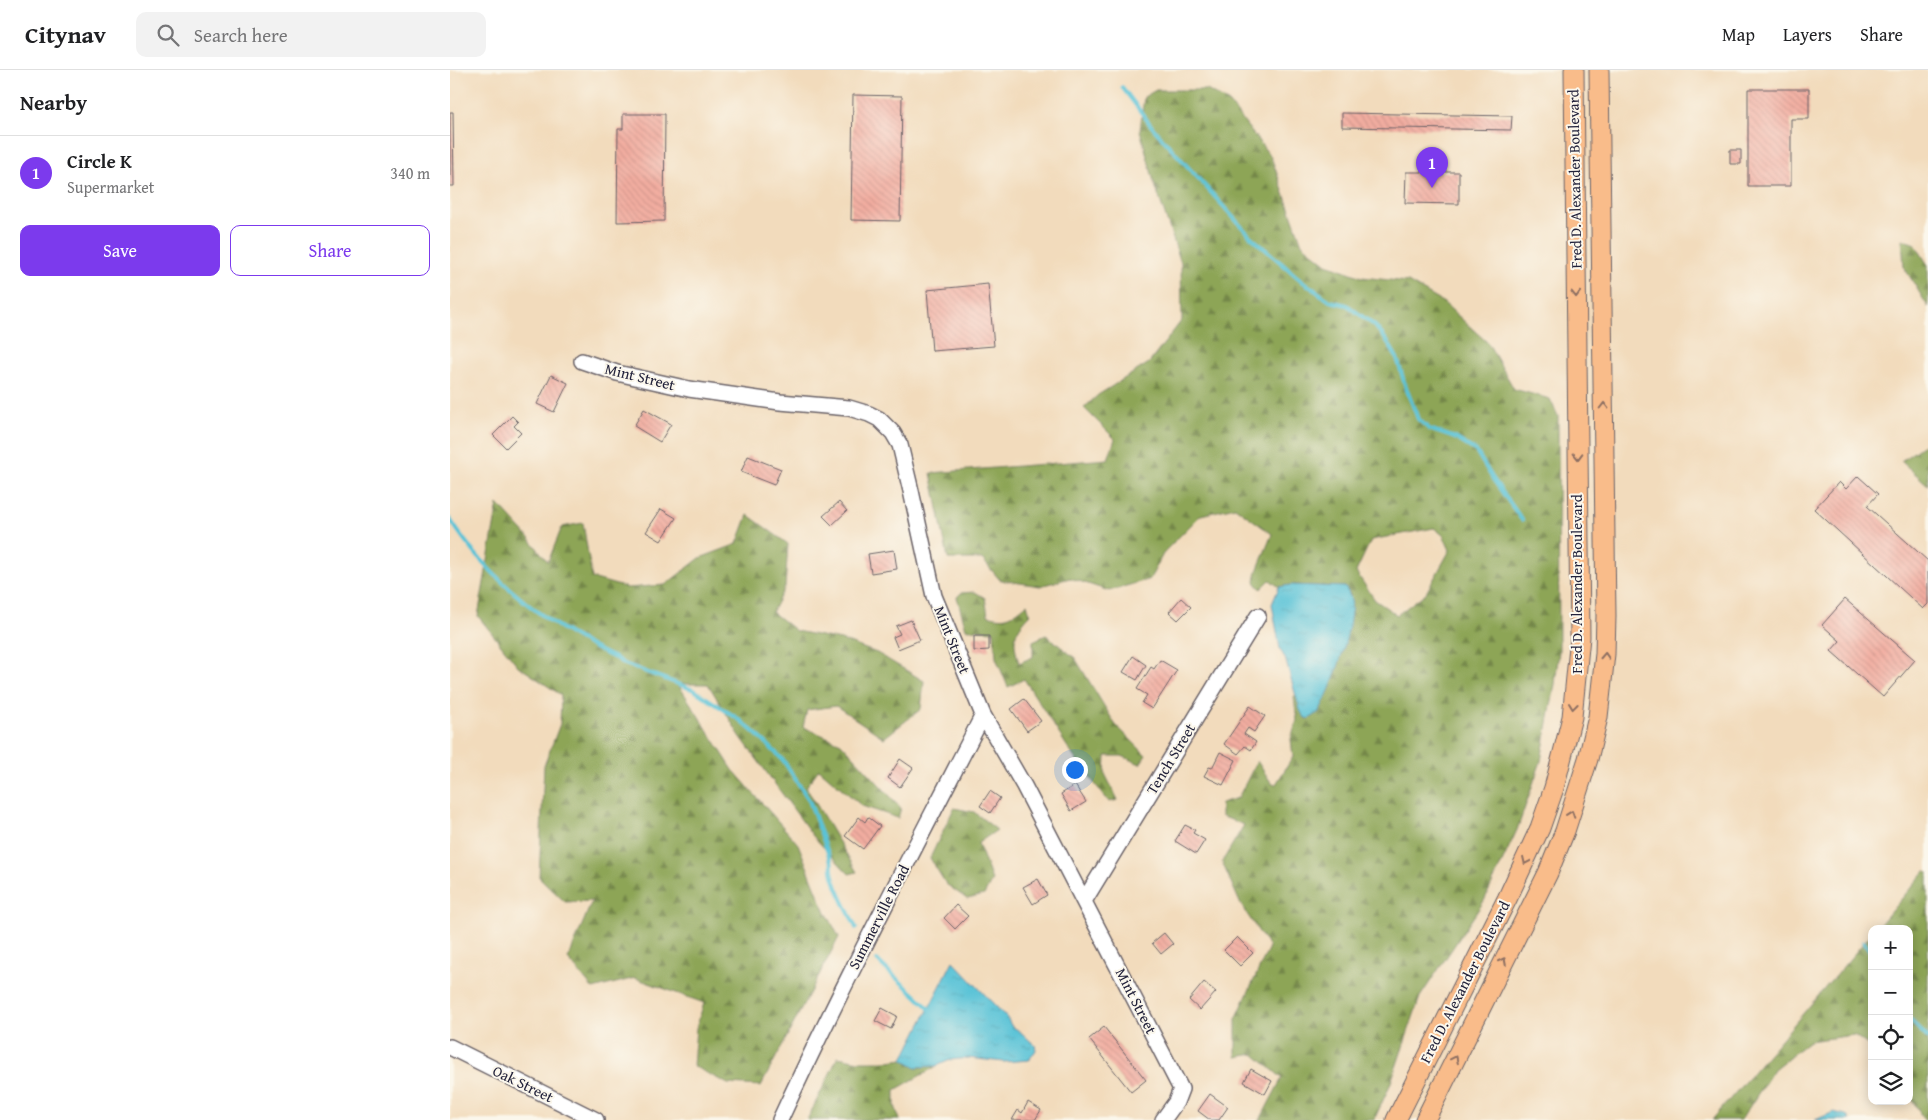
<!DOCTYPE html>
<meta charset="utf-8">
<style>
body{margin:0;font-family:"Gentium Book Plus",serif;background:#f2f2f2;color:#202124}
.controls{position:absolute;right:15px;bottom:15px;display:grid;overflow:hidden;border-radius:10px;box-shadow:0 2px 12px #0003}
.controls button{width:45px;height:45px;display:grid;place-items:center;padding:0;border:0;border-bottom:1px solid #e0e0e0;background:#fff;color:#202124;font:25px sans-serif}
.you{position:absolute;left:624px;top:699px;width:18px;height:18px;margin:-12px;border:4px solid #fff;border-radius:50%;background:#1a73e8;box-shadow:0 0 0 8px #1a73e833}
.badge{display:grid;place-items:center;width:32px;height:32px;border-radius:50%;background:#7c3aed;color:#fff;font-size:16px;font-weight:700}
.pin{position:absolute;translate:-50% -41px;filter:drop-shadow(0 1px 2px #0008)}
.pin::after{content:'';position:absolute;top:26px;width:18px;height:15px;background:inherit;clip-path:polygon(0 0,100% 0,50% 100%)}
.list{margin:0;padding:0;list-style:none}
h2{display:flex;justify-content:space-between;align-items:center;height:65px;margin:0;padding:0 20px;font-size:21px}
h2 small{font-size:16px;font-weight:400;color:#757577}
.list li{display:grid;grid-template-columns:32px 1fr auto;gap:15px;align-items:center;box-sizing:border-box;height:75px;padding:0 20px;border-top:1px solid #e0e0e0}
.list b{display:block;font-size:19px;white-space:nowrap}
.list p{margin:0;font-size:16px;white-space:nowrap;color:#757577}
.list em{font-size:16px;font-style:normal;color:#757577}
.actions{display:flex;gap:10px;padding:15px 20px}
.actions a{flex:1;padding:11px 0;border:1px solid #7c3aed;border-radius:10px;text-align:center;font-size:18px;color:#7c3aed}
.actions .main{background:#7c3aed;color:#fff}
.icon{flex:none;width:28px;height:28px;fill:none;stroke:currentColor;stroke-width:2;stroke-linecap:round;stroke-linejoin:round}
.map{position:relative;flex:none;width:1478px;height:1050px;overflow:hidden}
header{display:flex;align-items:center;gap:30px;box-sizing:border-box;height:70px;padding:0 25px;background:#fff;border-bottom:1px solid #e0e0e0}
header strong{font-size:24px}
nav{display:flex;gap:28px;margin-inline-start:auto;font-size:18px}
.search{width:350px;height:45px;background:#f2f2f2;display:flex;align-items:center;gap:12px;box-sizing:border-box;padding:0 18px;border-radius:10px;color:#757577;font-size:19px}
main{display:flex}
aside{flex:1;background:#fff}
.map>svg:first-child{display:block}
</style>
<header>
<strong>Citynav</strong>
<div class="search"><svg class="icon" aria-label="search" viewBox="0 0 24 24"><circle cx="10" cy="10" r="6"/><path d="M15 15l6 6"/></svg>Search here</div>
<nav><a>Map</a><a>Layers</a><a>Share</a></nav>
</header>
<main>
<aside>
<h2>Nearby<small></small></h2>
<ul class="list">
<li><span class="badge">1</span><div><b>Circle K</b><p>Supermarket</p></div><em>340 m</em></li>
</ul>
<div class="actions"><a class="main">Save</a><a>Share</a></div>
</aside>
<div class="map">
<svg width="1478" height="1050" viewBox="0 0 1478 1050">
<defs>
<pattern id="forest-firs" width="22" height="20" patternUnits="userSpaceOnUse" patternTransform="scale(1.25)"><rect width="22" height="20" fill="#8da556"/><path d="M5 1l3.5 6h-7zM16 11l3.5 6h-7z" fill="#738648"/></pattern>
<pattern id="water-ripples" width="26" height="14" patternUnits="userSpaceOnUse" patternTransform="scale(1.25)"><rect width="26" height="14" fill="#5ac3d7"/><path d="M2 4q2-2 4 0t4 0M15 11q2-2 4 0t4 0" fill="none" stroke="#4ea7b9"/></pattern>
<pattern id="building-back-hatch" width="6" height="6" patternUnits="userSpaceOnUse" patternTransform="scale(1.25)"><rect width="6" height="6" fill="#f2ada0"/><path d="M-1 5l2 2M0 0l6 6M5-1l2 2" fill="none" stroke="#cf958b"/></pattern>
</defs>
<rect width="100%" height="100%" fill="#fbf7ec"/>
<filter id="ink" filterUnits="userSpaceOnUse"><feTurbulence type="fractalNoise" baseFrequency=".02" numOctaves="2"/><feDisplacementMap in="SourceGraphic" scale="10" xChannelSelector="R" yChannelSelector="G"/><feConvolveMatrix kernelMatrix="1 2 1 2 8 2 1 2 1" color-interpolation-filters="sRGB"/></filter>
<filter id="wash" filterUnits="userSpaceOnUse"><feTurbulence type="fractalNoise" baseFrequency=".0096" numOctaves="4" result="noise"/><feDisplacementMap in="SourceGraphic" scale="20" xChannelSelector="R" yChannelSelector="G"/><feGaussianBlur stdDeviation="1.12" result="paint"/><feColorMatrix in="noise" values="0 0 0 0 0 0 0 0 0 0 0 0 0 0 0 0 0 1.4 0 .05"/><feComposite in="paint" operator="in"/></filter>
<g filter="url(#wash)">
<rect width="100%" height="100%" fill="#f2dbbc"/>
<path fill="url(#forest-firs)" stroke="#586448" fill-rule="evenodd" d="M706 20H757L779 33 821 87 852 174 877 194 912 207 958 212 994 233 1038 273 1064 319 1100 329 1108 346 1109 581 1105 614 1091 691 1067 760 1034 831 970 927 940 1015 924 1050H810L832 1008 804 984 786 987V949L819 877 791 835 772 792 794 755 771 746V733L788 728 807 691 822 714H826L843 687 841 669 847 650 844 627 846 624 854 647 857 649 869 642 890 586 900 525 895 517 841 515 829 517 820 510 811 519 805 512 807 501 822 464 785 437 751 445 714 482 700 509 659 521 620 508 590 516 550 510 532 489H498L481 403 658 389 665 369 634 338 648 325 699 293 732 250 731 193 704 112 690 60 694 27ZM984 458 993 465 1000 480 976 523 947 545 925 530 906 502 921 470Z
M1452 169 1465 174 1478 195V237L1454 197Z
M1478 372V415L1451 391Z
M48 434 79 468 98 492 112 457 133 453 142 508 177 518 215 515 250 488 287 474 298 445 338 474 335 517 322 542 346 561 391 570 427 583 474 611 471 639 434 668 386 636 357 640 353 657 391 673 451 738 448 748 412 736 369 699 356 717 407 802 399 804 363 766 290 666 258 614H228L283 700 348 774 372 834 389 867 311 1016 278 1014 243 996 246 958 254 933 185 908 143 919 118 889 142 831 115 832 89 807 94 696 110 654 111 625 68 596 28 546Z
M525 522 535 528 538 545C557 551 562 546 577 534L580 545C563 562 562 570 569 593L583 587V571L596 565 625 588 665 654 696 685 690 694 672 686H656L655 704 668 730 659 732 624 687 574 609 558 617 546 588 544 561 516 559 507 527 511 523Z
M504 738 524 742 547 760 528 773 542 810 534 825 517 829 496 814 480 788Z
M1476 800 1478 803V1050H1474L1459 1024V859H1426Z
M1422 863V978L1404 965 1359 971 1324 999 1291 1050H1262Z
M388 987 409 991H438L453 989 466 997 487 996 445 1020V1036L450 1050H357Z"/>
<path fill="url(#water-ripples)" stroke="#3e7289" d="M841 515 895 517C900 524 903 533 901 542 898 572 883 616 869 642 860 649 856 653 850 640L835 588 830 579 822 534 829 517Z
M503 891 557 948 562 957C571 960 577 969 585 975L586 980 579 990 554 992 518 988 500 990 487 996 466 997 453 989Z
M1384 1042 1396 1045 1400 1050H1365Z"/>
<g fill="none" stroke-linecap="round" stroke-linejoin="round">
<path stroke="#5ac3d7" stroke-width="4" d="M672 17 703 58 800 166 852 211 880 231 897 235 925 256 937 271 947 288 955 315 968 349 979 359 1005 368 1026 381 1043 409 1072 450
M0 449C39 511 103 560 169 590L172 593 244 620 290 650 316 673 333 690 359 730 382 794C379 808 400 844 406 858
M1414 872 1422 884
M427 890C445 909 466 923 482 942
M1459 949 1478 968"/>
</g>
<g id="blocks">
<path fill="url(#building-back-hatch)" d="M1298 19H1359V49H1341V116H1298Z
M403 25 452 26 450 151 401 150Z
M0 42H3L4 116H0Z
M892 43 1062 46 1061 60 892 57Z
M173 44H215L214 151 167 152 168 59H173Z
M1280 80H1291V94H1280Z
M956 102H1009V134L955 133Z
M538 214 544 276 482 281 477 220Z
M101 305 118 313 104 342 87 334Z
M194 339 221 354 210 372 184 356Z
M62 346 68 352 64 356 71 363 56 378 43 365Z
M298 386 331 399 324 415 291 402Z
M1408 406 1428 424 1417 436 1478 491V534L1473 539 1364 439 1389 412 1396 419Z
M389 432 397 441 382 455 373 446Z
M211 439 226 448 211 471 196 462Z
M444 480 447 499 421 503 418 484Z
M731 528 741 537 728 550 719 542Z
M1395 529 1465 590 1433 627 1381 581 1390 571 1372 555Z
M461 550 470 570 448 579 443 567 450 564 446 556Z
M524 566H539V580L524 581Z
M683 586 696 595 687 610 673 602Z
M710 590 727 600 702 639 692 633 697 625 687 619 701 597 704 599Z
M574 629 591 651 577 661 561 639Z
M800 636 815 646 804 662 798 658 794 664 806 672 801 680 795 676 788 684 774 674Z
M770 682 786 690 773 715 754 706 759 697 762 698Z
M450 689 463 698 450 717 438 708Z
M625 715 636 732 621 741 611 724Z
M540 721 550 728 540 743 530 736Z
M409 747 415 752 418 747 430 756 413 779 395 766Z
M735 755 745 760 743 763 755 770 746 784 725 771Z
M588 809 597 825 583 834 573 817Z
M506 835 518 846 505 859 494 848Z
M714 863 723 874 711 884 702 873Z
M787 867 803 883 790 896 774 880Z
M754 912 766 922 750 940 739 930Z
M432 938 447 946 441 959 425 951Z
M654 957 696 1010 681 1022 639 969Z
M801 999 822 1011 815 1024 794 1012Z
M760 1024 778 1037 769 1050H760L748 1041Z
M578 1032 591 1040 585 1050H562L568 1040 572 1043Z"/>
</g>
</g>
<g filter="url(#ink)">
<use href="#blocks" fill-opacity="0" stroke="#6b6368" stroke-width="1"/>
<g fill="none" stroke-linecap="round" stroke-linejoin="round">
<defs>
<path id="minor" d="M132 291 167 303 239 319 330 332 399 338 419 344 429 349 443 363 450 375 461 421 484 526 533 645 574 716 731 1019 726 1032 713 1050
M634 831 808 546
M0 977 146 1050
M330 1050C393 913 464 780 533 645"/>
<path id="major" d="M946 1050 1057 829 1090 758 1104 718 1122 647 1130 567 1124 0
M975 1050 1098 803 1115 761 1138 689 1148 647 1155 584 1156 546 1149 0"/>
</defs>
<use href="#minor" stroke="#6b6368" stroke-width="18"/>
<use href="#major" stroke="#6b6368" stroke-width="21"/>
<use href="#minor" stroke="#fff" stroke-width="15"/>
<use href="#major" stroke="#f9bc8a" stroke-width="19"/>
</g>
<defs><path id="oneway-chevron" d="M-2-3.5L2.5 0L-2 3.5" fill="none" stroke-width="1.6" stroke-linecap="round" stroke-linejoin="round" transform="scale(1.25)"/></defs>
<g stroke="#8e6f62">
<use href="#oneway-chevron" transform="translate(1126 224) rotate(89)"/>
<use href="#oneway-chevron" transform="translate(1154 336) rotate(-90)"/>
<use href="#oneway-chevron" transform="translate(1128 386) rotate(89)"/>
<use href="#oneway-chevron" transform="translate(1155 586) rotate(-87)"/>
<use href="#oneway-chevron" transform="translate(1123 636) rotate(97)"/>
<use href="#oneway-chevron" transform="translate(1121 744) rotate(-71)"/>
<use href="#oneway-chevron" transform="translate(1076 791) rotate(115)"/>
<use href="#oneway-chevron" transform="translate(1053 891) rotate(-63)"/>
<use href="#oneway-chevron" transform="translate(1005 989) rotate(-64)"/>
</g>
</g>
<g text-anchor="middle" stroke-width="4" stroke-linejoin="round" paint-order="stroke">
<g font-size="15" fill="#22223b" stroke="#fbf7ec">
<text transform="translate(1125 109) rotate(-91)" y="5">Fred D. Alexander Boulevard</text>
<text transform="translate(190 307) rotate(14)" y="5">Mint Street</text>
<text transform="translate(1127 514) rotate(-90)" y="5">Fred D. Alexander Boulevard</text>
<text transform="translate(502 570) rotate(68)" y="5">Mint Street</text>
<text transform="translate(721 689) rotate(-59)" y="5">Tench Street</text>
<text transform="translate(429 847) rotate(-63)" y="5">Summerville Road</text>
<text transform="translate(1015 912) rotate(-63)" y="5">Fred D. Alexander Boulevard</text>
<text transform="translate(686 931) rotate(63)" y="5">Mint Street</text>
<text transform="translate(73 1014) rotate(26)" y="5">Oak Street</text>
</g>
</g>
</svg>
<div class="controls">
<button>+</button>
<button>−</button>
<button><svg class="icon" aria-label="locate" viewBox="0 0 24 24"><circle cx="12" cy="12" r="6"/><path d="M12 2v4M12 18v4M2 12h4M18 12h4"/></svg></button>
<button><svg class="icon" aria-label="layers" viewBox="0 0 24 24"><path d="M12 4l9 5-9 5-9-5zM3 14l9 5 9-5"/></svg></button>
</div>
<div class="you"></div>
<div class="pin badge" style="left:982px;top:118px">1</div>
</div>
</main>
